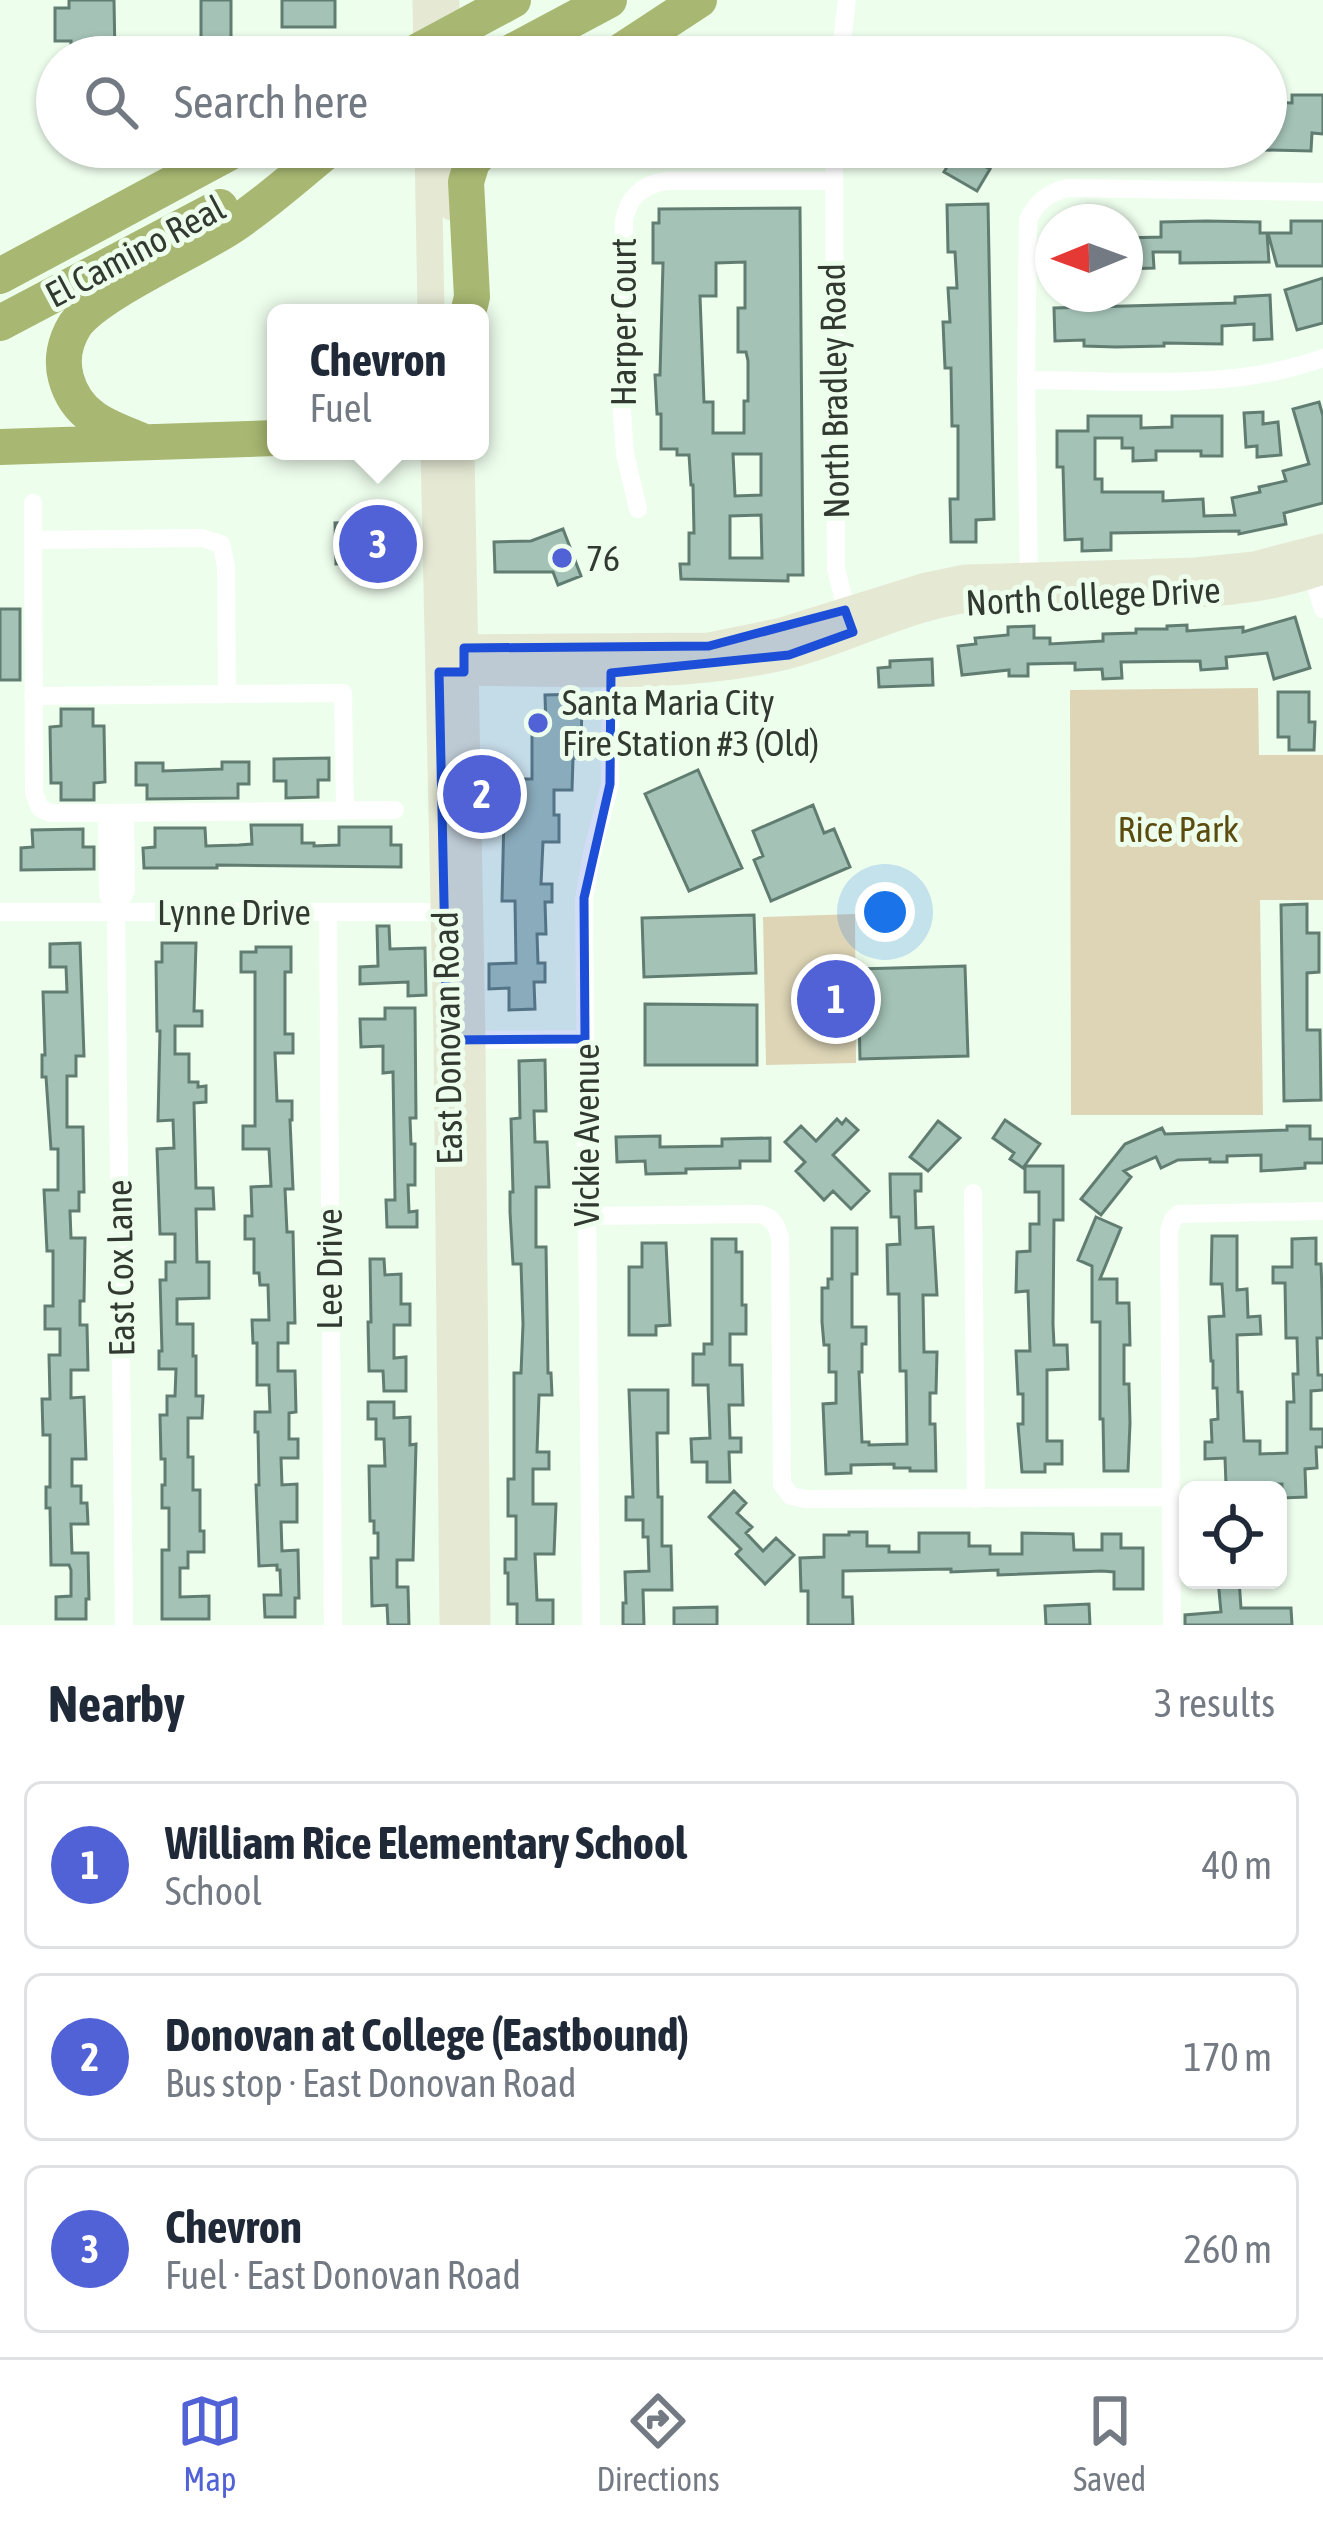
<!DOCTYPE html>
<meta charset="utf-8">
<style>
body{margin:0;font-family:"Asap Condensed",sans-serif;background:#f6f6f7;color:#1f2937}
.controls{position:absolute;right:36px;bottom:36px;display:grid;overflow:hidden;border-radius:18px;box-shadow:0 3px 9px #0004}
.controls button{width:108px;height:108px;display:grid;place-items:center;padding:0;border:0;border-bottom:3px solid #e0e1e3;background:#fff;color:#1f2937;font:60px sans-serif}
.compass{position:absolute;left:1035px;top:204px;width:108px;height:108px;border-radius:50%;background:#fff;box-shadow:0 3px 9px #0004;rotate:269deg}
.you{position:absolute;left:885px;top:912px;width:42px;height:42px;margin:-30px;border:9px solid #fff;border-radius:50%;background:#1a73e8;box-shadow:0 0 0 18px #1a73e833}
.badge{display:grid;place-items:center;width:78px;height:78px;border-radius:50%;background:#5161d6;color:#fff;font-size:39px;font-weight:700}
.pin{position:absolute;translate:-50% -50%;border:6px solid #fff;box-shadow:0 3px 12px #0006}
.popup{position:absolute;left:267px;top:304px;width:222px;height:156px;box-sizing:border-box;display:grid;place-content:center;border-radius:18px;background:#fff;filter:drop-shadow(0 3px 9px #0005);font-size:39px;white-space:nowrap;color:#747a83}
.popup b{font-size:45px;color:#1f2937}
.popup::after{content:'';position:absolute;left:50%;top:100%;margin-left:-24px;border:24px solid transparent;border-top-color:#fff}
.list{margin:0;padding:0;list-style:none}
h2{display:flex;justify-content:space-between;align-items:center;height:156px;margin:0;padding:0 48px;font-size:51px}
h2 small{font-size:39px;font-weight:400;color:#747a83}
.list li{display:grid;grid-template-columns:78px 1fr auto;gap:36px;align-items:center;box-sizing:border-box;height:168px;margin:0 24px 24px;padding:0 24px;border:3px solid #e0e1e3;border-radius:18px}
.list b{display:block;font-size:45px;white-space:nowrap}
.list p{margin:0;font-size:39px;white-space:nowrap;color:#747a83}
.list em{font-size:39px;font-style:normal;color:#747a83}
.icon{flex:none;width:66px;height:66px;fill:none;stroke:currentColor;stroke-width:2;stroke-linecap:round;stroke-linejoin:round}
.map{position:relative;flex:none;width:1323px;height:1625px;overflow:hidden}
.search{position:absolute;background:#fff;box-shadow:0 3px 9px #0004;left:36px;right:36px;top:36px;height:132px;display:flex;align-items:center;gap:30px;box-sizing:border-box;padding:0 42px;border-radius:66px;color:#747a83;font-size:45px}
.sheet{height:732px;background:#fff}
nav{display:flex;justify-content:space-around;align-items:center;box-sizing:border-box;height:168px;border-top:3px solid #e0e1e3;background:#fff;font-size:33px;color:#747a83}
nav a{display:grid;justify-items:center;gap:6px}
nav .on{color:#5161d6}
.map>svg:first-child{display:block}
</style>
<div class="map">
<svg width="1323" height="1625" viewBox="0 0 1323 1625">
<rect width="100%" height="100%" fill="#eefeed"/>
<path fill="#ded5b6" d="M1258 688 1259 755H1323V900H1260L1263 1115H1071L1070 690Z
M855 914 856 1063 766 1065 763 917Z"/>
<path fill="#a4c2b6" stroke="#617d72" stroke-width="3" fill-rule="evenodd" d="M69 0H114L115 57H71V41H55V8H69Z
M201 0H231V46L201 45Z
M282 0H335V27H282Z
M1292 95H1323V134L1312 133 1311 151 1266 150V102L1292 103Z
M959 147H992L982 165 990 169 977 191 944 172Z
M988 204 994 519 976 520V542H951L950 499H958V426H952L951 368H945L943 322H950L948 288H957L955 252H948L947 205Z
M800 208 803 575H788V581L681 579 680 564H689V533H694L693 485H691L689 455H677V449H661V414H657L655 375H660L663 263H653V223H659V209ZM745 262V308H738V352H746L748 361V401H744V433H713V402H704L700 296H716V263ZM733 454H761V495L735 496ZM761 515 762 558H730V516Z
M1206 221 1260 222V233H1267L1269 262 1180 263V252H1153L1154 268 1125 269V238L1161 237V222Z
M1291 221H1323V266H1277L1268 233H1291Z
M1323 278V323L1297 330 1285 290Z
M1270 295 1272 339 1254 340V324L1222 326V344L1164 343V346L1116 347 1084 346V340L1055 341 1054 308 1235 303V297Z
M1319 402 1323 416V503L1284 513 1286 524 1239 534V531L1111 533V550L1082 551V539L1065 540 1063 467H1057V431H1088V416H1141V428L1172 427V416H1222V456H1201V451H1156V460L1133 461V448H1122V438H1095V479H1102V492H1163V501L1203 499 1204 516 1235 515 1232 498 1260 492 1259 487 1286 481 1283 471 1309 464 1293 409Z
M1263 412V424L1278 422 1281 455 1257 457V446L1246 447 1244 413Z
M362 522V528H403V562L336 564 335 523Z
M563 529 581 576 558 585 553 572H495L494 542 531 541Z
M0 609H20V680H0Z
M1295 617 1310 668 1274 679 1267 653 1226 657 1227 668 1201 670 1200 661 1121 662 1122 678 1103 679 1102 669 1075 670V663L1028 664V676H1009V670L962 675 958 646 976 644 975 638 1008 635V627L1034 626V638H1050V644L1103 641V634L1136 633V629H1167V626L1187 625V631L1243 627V632Z
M932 659 933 685 879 687 878 668 890 667V661Z
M1278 692H1309V722H1315L1314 750H1289V737H1278Z
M582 694 581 758H573L572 790H554V815H559V842H543L541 884H552V902H545L546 934H537L538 963H545V982H534L535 1009 509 1010V988L489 989V964L516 963 515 901H502L504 815H512L513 779H532V730H546L545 695Z
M61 709H93V726H104L105 782 94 783V800H61V783H51L50 727 61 726Z
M329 758V780H318V797L286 798V781H274V759Z
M222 762H249V784H238V798L147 799V785H136V763H163V771L222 769Z
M698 770 742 868 689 891 645 794Z
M813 805 824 833 834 829 850 867 771 901 754 860 763 856 753 831Z
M251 825H302V843H314V846L339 845V827H391V845H401V867L217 865V868H144L143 848 155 847V828H205L206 846 239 845 252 844Z
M83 829V847H94V869L21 870V848L33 847 32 830Z
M1307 904V933H1319V972L1307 973V1030H1320L1321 1100 1284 1101 1281 905Z
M754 915 756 973 644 977 642 918Z
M377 926H389L390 949 425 948 426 995 408 996V982L360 984V967L378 966Z
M80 943 84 1056H76V1076H67V1127H83L84 1192H79V1211H70L71 1238H85L84 1301H80V1325H87L88 1370H71V1398L84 1397 86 1459H72V1486H81V1503H87L88 1524H71L72 1553H88L89 1599H86V1619H56V1597L71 1596V1570L69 1565H51L50 1508H46V1487H50V1435H43L42 1399H50L49 1355H60V1329H45V1306H53V1251H47L44 1190H58V1149H51L46 1077H42V1055H45L43 992H67L66 967H50V944Z
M162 943H196L194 1011H202V1026H175V1054H189V1082H198V1087L206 1086V1102L194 1103 196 1188H213L214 1209H196L197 1262H209V1298L177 1299V1324H193V1356H196V1396H203L202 1418H188V1457H193V1490H200V1531H204V1552H188V1568H180V1597L209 1596V1619H162V1550H169V1508H162V1485H165V1459H161L160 1415H167V1396H175L176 1369H159V1351H162L160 1280H166V1262H175V1234H160L157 1149 174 1148 173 1120 158 1121 160 1031H157L156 962H162Z
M256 947H291V972H285V1034H293V1053H275L277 1101H292V1120H290L293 1189H285L287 1232H293L295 1323H288V1343H278V1371H295L296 1412 289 1413V1439H298V1458H281L282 1485 297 1484V1522H281L282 1551 298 1550 299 1598H295V1617H265L264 1595H281L280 1570H277V1565L259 1566 256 1485H259L258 1432H255V1412H270L269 1385H257V1343H253L252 1320H269L268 1285H260L259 1273H254V1239H245V1216H252L251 1187 271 1186 269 1149H243V1126H255V972H241V952H256Z
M965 966 968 1056 860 1059 858 969Z
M645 1004 757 1005V1065H645Z
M385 1008H415L416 1118H410L411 1144H415V1185H408L409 1212 417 1211V1227H387L386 1200H395L393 1072 383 1073V1046L361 1047 360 1019H385Z
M545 1060 546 1111H534L535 1142H547L549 1187H536V1247H546L548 1373H551L552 1395H539L537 1452H549V1469H533V1504H556L554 1554H535L537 1600H553V1625H517V1604H508V1573H505V1559H516V1516H508V1479H514V1373H521L523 1324 521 1264H513L510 1212V1192H513L511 1119 520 1118 519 1061Z
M837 1119 842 1124 846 1119 858 1130 833 1155 869 1191 851 1209 833 1191 824 1200 796 1171 805 1162 785 1142 801 1126 816 1141Z
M1005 1120 1040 1144 1023 1168 1010 1159 1014 1153 993 1138Z
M938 1121 960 1138 928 1171 910 1157Z
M1287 1126H1310V1139H1323V1163H1305V1168L1261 1171V1155L1227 1156V1162H1210V1159L1178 1160 1161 1168 1156 1157 1124 1171 1131 1177 1101 1215 1081 1199 1125 1144 1162 1128 1165 1134 1287 1130Z
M660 1136V1147L722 1146V1139L770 1138V1161H740V1168L686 1169V1173L646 1174 645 1161 617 1162 616 1137Z
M1025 1166H1063V1220H1054L1053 1324 1054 1345H1067L1068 1369 1047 1370V1441H1062V1464H1045V1472H1022L1018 1424H1023V1394H1018L1016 1351H1030L1028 1291 1016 1292 1017 1252 1030 1251V1224H1039V1192H1025Z
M890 1174H921V1191H915L916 1228 933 1227 937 1295H923L924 1352H937L936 1393H930V1424H935L936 1471H910V1468H894V1464L851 1465V1473L826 1474 823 1404 836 1403V1372H829V1345H824L822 1322V1288H828V1279H832V1228H857V1274H852V1327H866V1344H862V1372H859L862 1442H869V1445L907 1444 906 1371H900L899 1294H888L887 1245 900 1244 899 1217H891Z
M1096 1217 1121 1228 1100 1279H1117V1303H1129L1130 1345H1124V1384H1129L1130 1423 1128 1471H1104L1103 1419H1100V1322H1092V1266L1078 1260Z
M1212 1236H1237V1290L1247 1289 1248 1317 1260 1316 1261 1334 1237 1335 1238 1392H1242L1244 1441H1260V1454L1287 1453V1402H1294L1293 1374H1298L1297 1338H1286L1285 1283H1273V1267H1292V1239L1316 1238V1264H1321L1322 1290 1323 1338H1317L1318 1375H1323V1390L1311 1391V1429H1323V1447H1316L1317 1468 1305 1469 1306 1497 1282 1498V1484L1226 1485 1225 1458 1205 1459V1442H1212L1211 1420 1218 1419 1217 1388H1213V1361H1211L1209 1317 1224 1316 1222 1284H1211Z
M712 1239H736V1252H742V1305H746V1334H730V1365H742L743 1405H729L730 1438H741V1452H729L730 1482H707V1462H692L691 1439 710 1438 708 1385H693V1354H704V1344H712Z
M642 1243H666L670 1325 656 1326V1335H629V1267H642Z
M370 1259H384L385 1275 401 1274V1304H410V1325H394V1358L406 1357V1391H384L383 1371H369L368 1322H371Z
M629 1390H668V1433H657L658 1497H662V1546H671L672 1590H643L644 1625H623V1603H626L625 1572 649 1571 648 1537H643V1520H626V1497H633Z
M368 1402H394V1418L410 1417V1445L416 1444 413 1560H397V1587H408L409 1625H388L387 1605 372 1606 371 1558H378V1533H374V1521H370L369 1466H385L384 1439H376V1419H368Z
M734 1491 746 1503 737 1513 752 1527 746 1533 763 1551 776 1538 794 1555 765 1584 736 1554 741 1549 709 1517Z
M849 1532H867V1546H889V1552H919V1533H969V1546H990V1554H1022V1533L1073 1534 1074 1550H1102V1534H1121V1548H1143V1589H1114V1572L1102 1571 998 1575V1570L951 1572V1569L843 1571V1597H852L853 1625H808V1591H801L800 1558 824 1557V1535H849Z
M1218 1580H1239L1241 1608H1291L1292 1625H1185V1615L1221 1612Z
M1089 1604 1090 1625H1046L1045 1606Z
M717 1607V1625H674V1608Z"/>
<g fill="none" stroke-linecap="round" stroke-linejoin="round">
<path stroke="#fff" stroke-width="18" d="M840 57 847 0
M834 147 836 568 849 622
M1026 380C1123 380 1230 392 1323 358
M33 503 34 793 40 808 50 813H107L395 810
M638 509 625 454 622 412 624 221C628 197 642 185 666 181H834
M33 540 202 538 221 544 226 566 227 694
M1310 568 1323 609
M1029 584 1026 380 1028 220C1037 201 1048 193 1068 188L1323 192
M33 696 343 693 345 811
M107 813 108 895 116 911 124 1625
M116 911 126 890 125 813
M0 912H451
M328 912 333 1625
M464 1040 585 1039
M973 1193 976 1499
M586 1216 759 1214C773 1217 777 1225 780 1239L782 1484 791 1496 805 1499 1171 1497
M591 1625 584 898 592 853 610 784 611 648
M1172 1625 1169 1231 1173 1219 1179 1214 1323 1211"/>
<path stroke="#e5e9d4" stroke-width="27" d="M426 0 427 57
M446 0V57
M428 147 431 313
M448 147 452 207
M434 451 447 1040 453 1625
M461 451 472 1040 477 1625
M445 648 709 646 782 631 926 586 965 578 1196 571 1254 565 1323 547
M449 672C561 672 677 682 786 656 848 641 905 607 969 599 1086 584 1210 612 1323 571"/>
<path stroke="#a8b771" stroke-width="36" d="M407 57 513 0
M502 57 609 0
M612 57 699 0
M0 276 240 147
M468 313 472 297 466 182 472 162 486 147
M0 323 220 207
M140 440C106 427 76 416 66 378 61 360 65 341 75 325 98 293 195 251 232 226 265 204 296 176 327 151
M0 447 276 438"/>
</g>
<path fill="#1d4ed8" fill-opacity="0.2" stroke="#1d4ed8" stroke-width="9" stroke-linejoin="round" d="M845 610 853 632 789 655 611 673 610 784 584 898 585 1039 447 1040 439 672H464V648L709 646Z"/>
<g fill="#5161d6" stroke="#eefeed" stroke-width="4.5">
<circle cx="562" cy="558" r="12"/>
<circle cx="538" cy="723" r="12"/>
</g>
<g text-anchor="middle" stroke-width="10" stroke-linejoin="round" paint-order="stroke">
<g font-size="36" fill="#313931" stroke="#eefeed">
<text transform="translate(135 251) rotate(-28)" y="13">El Camino Real</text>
<text transform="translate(623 322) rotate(-90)" y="13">Harper Court</text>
<text transform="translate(834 391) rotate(-91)" y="13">North Bradley Road</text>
<text transform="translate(1093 596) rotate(-3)" y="13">North College Drive</text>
<text x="234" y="925">Lynne Drive</text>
<text transform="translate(447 1038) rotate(-91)" y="13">East Donovan Road</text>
<text transform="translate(586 1135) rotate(-90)" y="13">Vickie Avenue</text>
<text transform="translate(120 1268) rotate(-91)" y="13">East Cox Lane</text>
<text transform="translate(329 1269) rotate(-90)" y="13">Lee Drive</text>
</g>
<g font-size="36" fill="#313931" stroke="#eefeed" text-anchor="start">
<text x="586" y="571">76</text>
<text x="562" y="715">Santa Maria City<tspan x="562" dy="41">Fire Station #3 (Old)</tspan></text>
</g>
<g font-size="36" fill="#5b4b0f" stroke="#eefeed">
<text x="1178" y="842">Rice Park</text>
</g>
</g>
</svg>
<div class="controls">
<button><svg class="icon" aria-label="locate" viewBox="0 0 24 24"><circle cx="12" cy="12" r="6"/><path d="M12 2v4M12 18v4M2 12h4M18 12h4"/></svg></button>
</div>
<svg class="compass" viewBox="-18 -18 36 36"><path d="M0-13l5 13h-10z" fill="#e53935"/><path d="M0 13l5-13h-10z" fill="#747a83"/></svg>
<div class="you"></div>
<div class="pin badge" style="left:836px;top:999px">1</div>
<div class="pin badge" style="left:482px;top:794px">2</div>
<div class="pin badge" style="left:378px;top:544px">3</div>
<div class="popup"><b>Chevron</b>Fuel</div>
<div class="search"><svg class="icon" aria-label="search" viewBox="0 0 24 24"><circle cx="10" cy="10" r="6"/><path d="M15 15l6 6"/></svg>Search here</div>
</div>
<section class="sheet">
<h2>Nearby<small>3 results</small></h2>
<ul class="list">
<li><span class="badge">1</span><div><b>William Rice Elementary School</b><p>School</p></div><em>40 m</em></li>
<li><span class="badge">2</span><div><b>Donovan at College (Eastbound)</b><p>Bus stop · East Donovan Road</p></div><em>170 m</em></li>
<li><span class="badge">3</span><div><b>Chevron</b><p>Fuel · East Donovan Road</p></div><em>260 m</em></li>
</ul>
</section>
<nav>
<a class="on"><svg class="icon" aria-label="map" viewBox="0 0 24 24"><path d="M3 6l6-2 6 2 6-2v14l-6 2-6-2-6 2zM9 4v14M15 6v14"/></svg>Map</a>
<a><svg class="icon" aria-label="directions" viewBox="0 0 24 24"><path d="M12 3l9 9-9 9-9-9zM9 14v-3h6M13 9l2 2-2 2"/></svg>Directions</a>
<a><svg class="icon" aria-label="saved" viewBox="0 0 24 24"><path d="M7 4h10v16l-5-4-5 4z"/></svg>Saved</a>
</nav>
